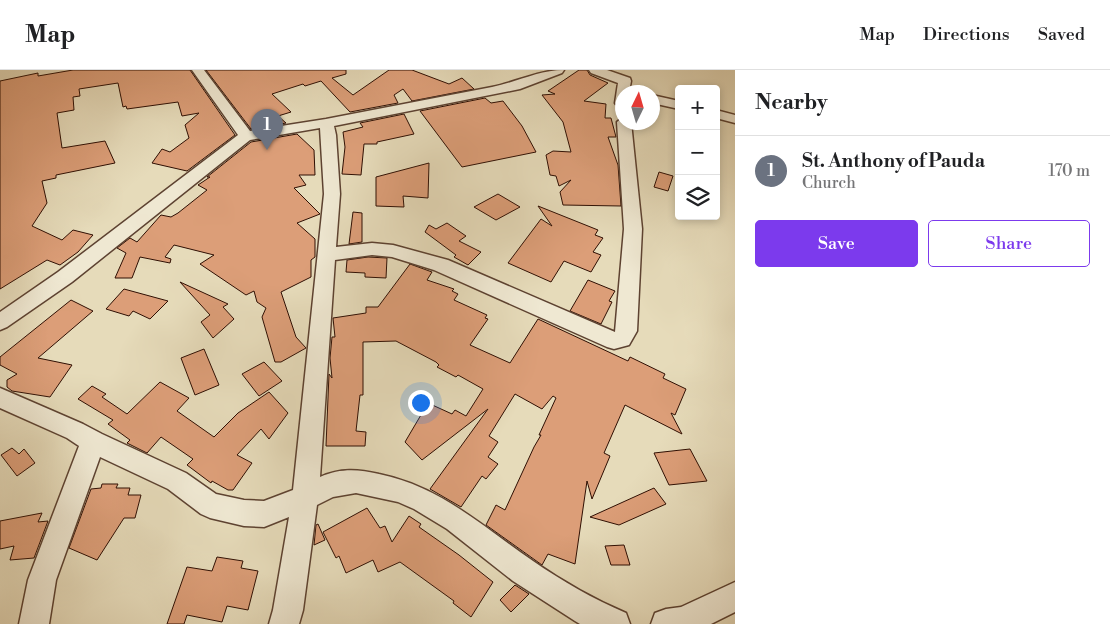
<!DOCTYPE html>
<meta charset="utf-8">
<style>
body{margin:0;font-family:"Libre Bodoni",serif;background:#f6f6f6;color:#202124}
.controls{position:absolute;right:15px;top:15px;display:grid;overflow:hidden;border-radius:5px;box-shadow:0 2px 8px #0003}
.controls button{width:45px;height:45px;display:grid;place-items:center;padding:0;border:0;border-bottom:1px solid #e0e0e0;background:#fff;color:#202124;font:25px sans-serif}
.compass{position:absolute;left:615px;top:15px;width:45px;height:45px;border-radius:50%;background:#fff;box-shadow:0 2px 8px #0003;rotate:5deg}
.you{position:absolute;left:420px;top:332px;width:18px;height:18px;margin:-12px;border:4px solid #fff;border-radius:50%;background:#1a73e8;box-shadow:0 0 0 8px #1a73e833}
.badge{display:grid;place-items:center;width:32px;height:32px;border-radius:50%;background:#7c3aed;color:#fff;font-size:16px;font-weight:700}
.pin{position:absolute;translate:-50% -41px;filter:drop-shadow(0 1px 2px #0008)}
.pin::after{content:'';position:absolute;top:26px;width:18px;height:15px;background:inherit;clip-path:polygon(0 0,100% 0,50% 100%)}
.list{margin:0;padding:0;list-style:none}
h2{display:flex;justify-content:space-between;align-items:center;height:65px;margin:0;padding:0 20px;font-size:21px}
h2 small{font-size:16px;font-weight:400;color:#757577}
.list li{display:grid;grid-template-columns:32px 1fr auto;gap:15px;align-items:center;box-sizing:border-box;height:70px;padding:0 20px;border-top:1px solid #e0e0e0}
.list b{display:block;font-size:19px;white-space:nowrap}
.list p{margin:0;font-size:16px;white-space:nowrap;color:#757577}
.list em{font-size:16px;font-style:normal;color:#757577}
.actions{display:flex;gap:10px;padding:15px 20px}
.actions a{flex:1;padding:11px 0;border:1px solid #7c3aed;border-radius:5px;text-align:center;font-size:18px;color:#7c3aed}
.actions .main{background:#7c3aed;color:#fff}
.icon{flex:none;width:28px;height:28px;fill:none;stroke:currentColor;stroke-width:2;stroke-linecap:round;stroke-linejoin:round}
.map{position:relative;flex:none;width:735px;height:554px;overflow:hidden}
header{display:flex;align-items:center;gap:30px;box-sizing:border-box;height:70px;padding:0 25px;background:#fff;border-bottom:1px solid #e0e0e0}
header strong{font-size:24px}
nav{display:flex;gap:28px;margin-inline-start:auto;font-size:18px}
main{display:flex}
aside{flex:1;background:#fff}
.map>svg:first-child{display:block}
</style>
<header>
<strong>Map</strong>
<nav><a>Map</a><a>Directions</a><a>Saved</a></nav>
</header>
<main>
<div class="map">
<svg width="735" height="554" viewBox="0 0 735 554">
<rect width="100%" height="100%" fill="#e6dbba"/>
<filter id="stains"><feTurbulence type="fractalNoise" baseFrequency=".004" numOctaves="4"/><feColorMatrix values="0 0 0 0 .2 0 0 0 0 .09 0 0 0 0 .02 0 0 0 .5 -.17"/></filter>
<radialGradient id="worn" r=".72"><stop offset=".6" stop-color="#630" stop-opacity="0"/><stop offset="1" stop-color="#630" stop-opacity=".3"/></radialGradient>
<path fill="#dc9e78" stroke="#2f0f03" d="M73 0H190L235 65 187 101 152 93 162 79 170 82 189 68 185 55 199 43 182 46 178 32 127 39 126 36 123 37 118 13 79 19 80 26 73 27 74 40 57 43 62 78 105 71 115 93 56 105V108L42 111 47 133 32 156 62 170 73 160 93 165 78 182 60 195 47 190 0 219V11L38 3V6Z
M206 0H346V4L332 8 353 25 389 0H412L449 14 462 8 474 19 412 31 403 19 394 25 398 33 350 42 321 11 305 16 303 14 272 24 291 42 278 46 286 53 251 59Z
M579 0H587L590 5 608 13 584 31 606 34 605 48H611L616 67H608L618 95 621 136 563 135 560 122 571 110 559 116 556 106 550 105 546 85 553 81 571 82 563 52 542 25 555 24 548 21Z
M485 28 491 33 503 31 522 56 536 82 462 97 420 41Z
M404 44 414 64 377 72V74H364L361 105 342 104 345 77 343 62 363 57 360 53Z
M297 64 314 80 315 105H299L306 115 294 118 320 144 297 153 315 169V187L311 190V207L281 222 296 267 306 278 281 292H275L262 247 266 238 257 232 254 221 246 225 200 194 214 185 174 175 165 187 171 189 170 193 140 187 132 208H115L126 183 117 178 130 168 137 172 161 145 171 147 178 143 207 120 198 115 210 107H207L251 72Z
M429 93 428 128 403 126 404 137 376 136V107Z
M659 102 673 106 668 121 654 117Z
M498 124 520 137 496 150 474 137Z
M538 136 598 160 595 165 603 168 593 182 601 185 591 202 564 191 551 212 508 193 541 149 552 156Z
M353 142 362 143V172L349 174Z
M447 153 466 166 459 171 481 182 468 195 454 187 456 185 425 162 429 155 436 159Z
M368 187 387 188 386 208 365 207V203L346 202 347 190Z
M410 194 432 202 427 210 454 219 452 221 458 224 454 230 487 245 485 248 488 249 470 275 510 293 538 249 628 291 630 287 665 304 663 308 686 319 675 345 671 343 682 364 625 335 604 383 610 386 592 429 587 411 575 494 548 484 542 495 486 455 496 435 505 440 534 377 541 365H539L556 328 553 326 542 339 515 324 489 366 498 372 488 387 498 394 486 409 482 406 461 437 430 419 488 339 422 390 405 372 428 333 452 344 455 340 466 346 483 319 458 305 456 307 437 297 439 295 436 292 396 271 363 272V325H360L356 361 366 362 365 376H326L329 304 332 308 330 288 332 267H335L333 248 366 243V237H378Z
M588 210 615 221 609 231 612 232 601 254 570 241Z
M180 212 228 234 223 237 234 249 213 268 201 252 210 245Z
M124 219 168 231 150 249 133 241 129 246 106 239Z
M71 230 93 241 38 288 72 295 50 327 12 321 7 317V310L17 304 0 295V287Z
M204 279 219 315 195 325 181 288Z
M264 292 282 311 259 326 242 304Z
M160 312 189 328 177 341 214 367 238 343 269 322 288 343 269 369 261 359 237 385 252 393 233 420H228L212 411 211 413 187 395 193 389 161 367 147 383 127 373 130 370 108 354 113 350 78 329 92 316 106 324 102 327 127 344Z
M12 378 19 384 24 379 35 393 17 406 1 385Z
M690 379 707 411 669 415 654 383Z
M102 414H118L116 418H130L128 425H141L135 448H124L97 490 69 478 91 419 101 418Z
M654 418 666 434 619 455 590 447Z
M367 438 380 458 385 456 392 472 409 446 421 454 419 457 459 485 493 512 471 547 453 533 454 531 400 492 378 502 373 490 346 503 339 486 336 488 323 462Z
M42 443 38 452 48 451 34 488 10 490 14 476 0 479V451Z
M318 454 325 470 314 475 316 455Z
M624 475 630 495H611L605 476Z
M217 487 243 491 241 498 258 501 248 540 227 536 222 552 187 545 184 554H167L187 497 212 501Z
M515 515 529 524 511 542 500 530Z"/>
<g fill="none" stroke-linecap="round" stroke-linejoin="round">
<defs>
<path id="minor" d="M192 0H204L250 61 326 49 492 17C517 12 539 0 564 0L562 3 520 19 334 56 336 65 340 124 336 177 372 173 393 175 448 190 615 262 624 159 617 52 622 48V52H631L642 159 637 261 629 275 614 279 607 277 434 200 392 187 372 185 335 190 320 407C340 398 358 399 379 404 440 416 483 457 533 491 562 511 593 529 626 543L630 554H580L575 551 513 511 447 459 414 439 398 432 356 423 333 427 317 435 303 540 299 554H269L273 540 289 447 264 457 244 456 210 448 201 444 168 419 100 387 56 510 49 554H19L28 510 79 376 67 368 0 338V318L83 354 102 364 186 403 216 424 244 430 264 431 293 420 324 124 320 58 250 70 72 212 7 257 0 260V242L58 202 238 65Z
M589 0H607L630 8 631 11 629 22H622V37L617 36 615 33 618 13 591 3Z
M652 25 679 31V39L652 33Z
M716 40 735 45V53L716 48Z
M735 512V542L711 554H651L655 543 666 539 681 537Z"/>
</defs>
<use href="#minor" stroke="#5d4231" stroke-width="3"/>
<use href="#minor" fill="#efe8d2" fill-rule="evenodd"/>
</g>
<rect width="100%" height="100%" filter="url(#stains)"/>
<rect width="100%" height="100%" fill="url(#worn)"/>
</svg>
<div class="controls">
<button>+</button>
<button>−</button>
<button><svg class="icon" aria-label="layers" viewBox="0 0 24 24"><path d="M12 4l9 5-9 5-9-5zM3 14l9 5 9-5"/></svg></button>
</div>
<svg class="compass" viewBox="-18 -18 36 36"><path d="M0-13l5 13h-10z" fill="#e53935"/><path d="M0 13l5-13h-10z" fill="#757577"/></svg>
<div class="you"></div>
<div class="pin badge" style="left:267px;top:80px;background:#6b7280">1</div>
</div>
<aside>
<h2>Nearby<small></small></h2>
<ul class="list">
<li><span class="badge" style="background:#6b7280">1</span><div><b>St. Anthony of Pauda</b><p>Church</p></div><em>170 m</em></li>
</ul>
<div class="actions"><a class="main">Save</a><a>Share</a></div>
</aside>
</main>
